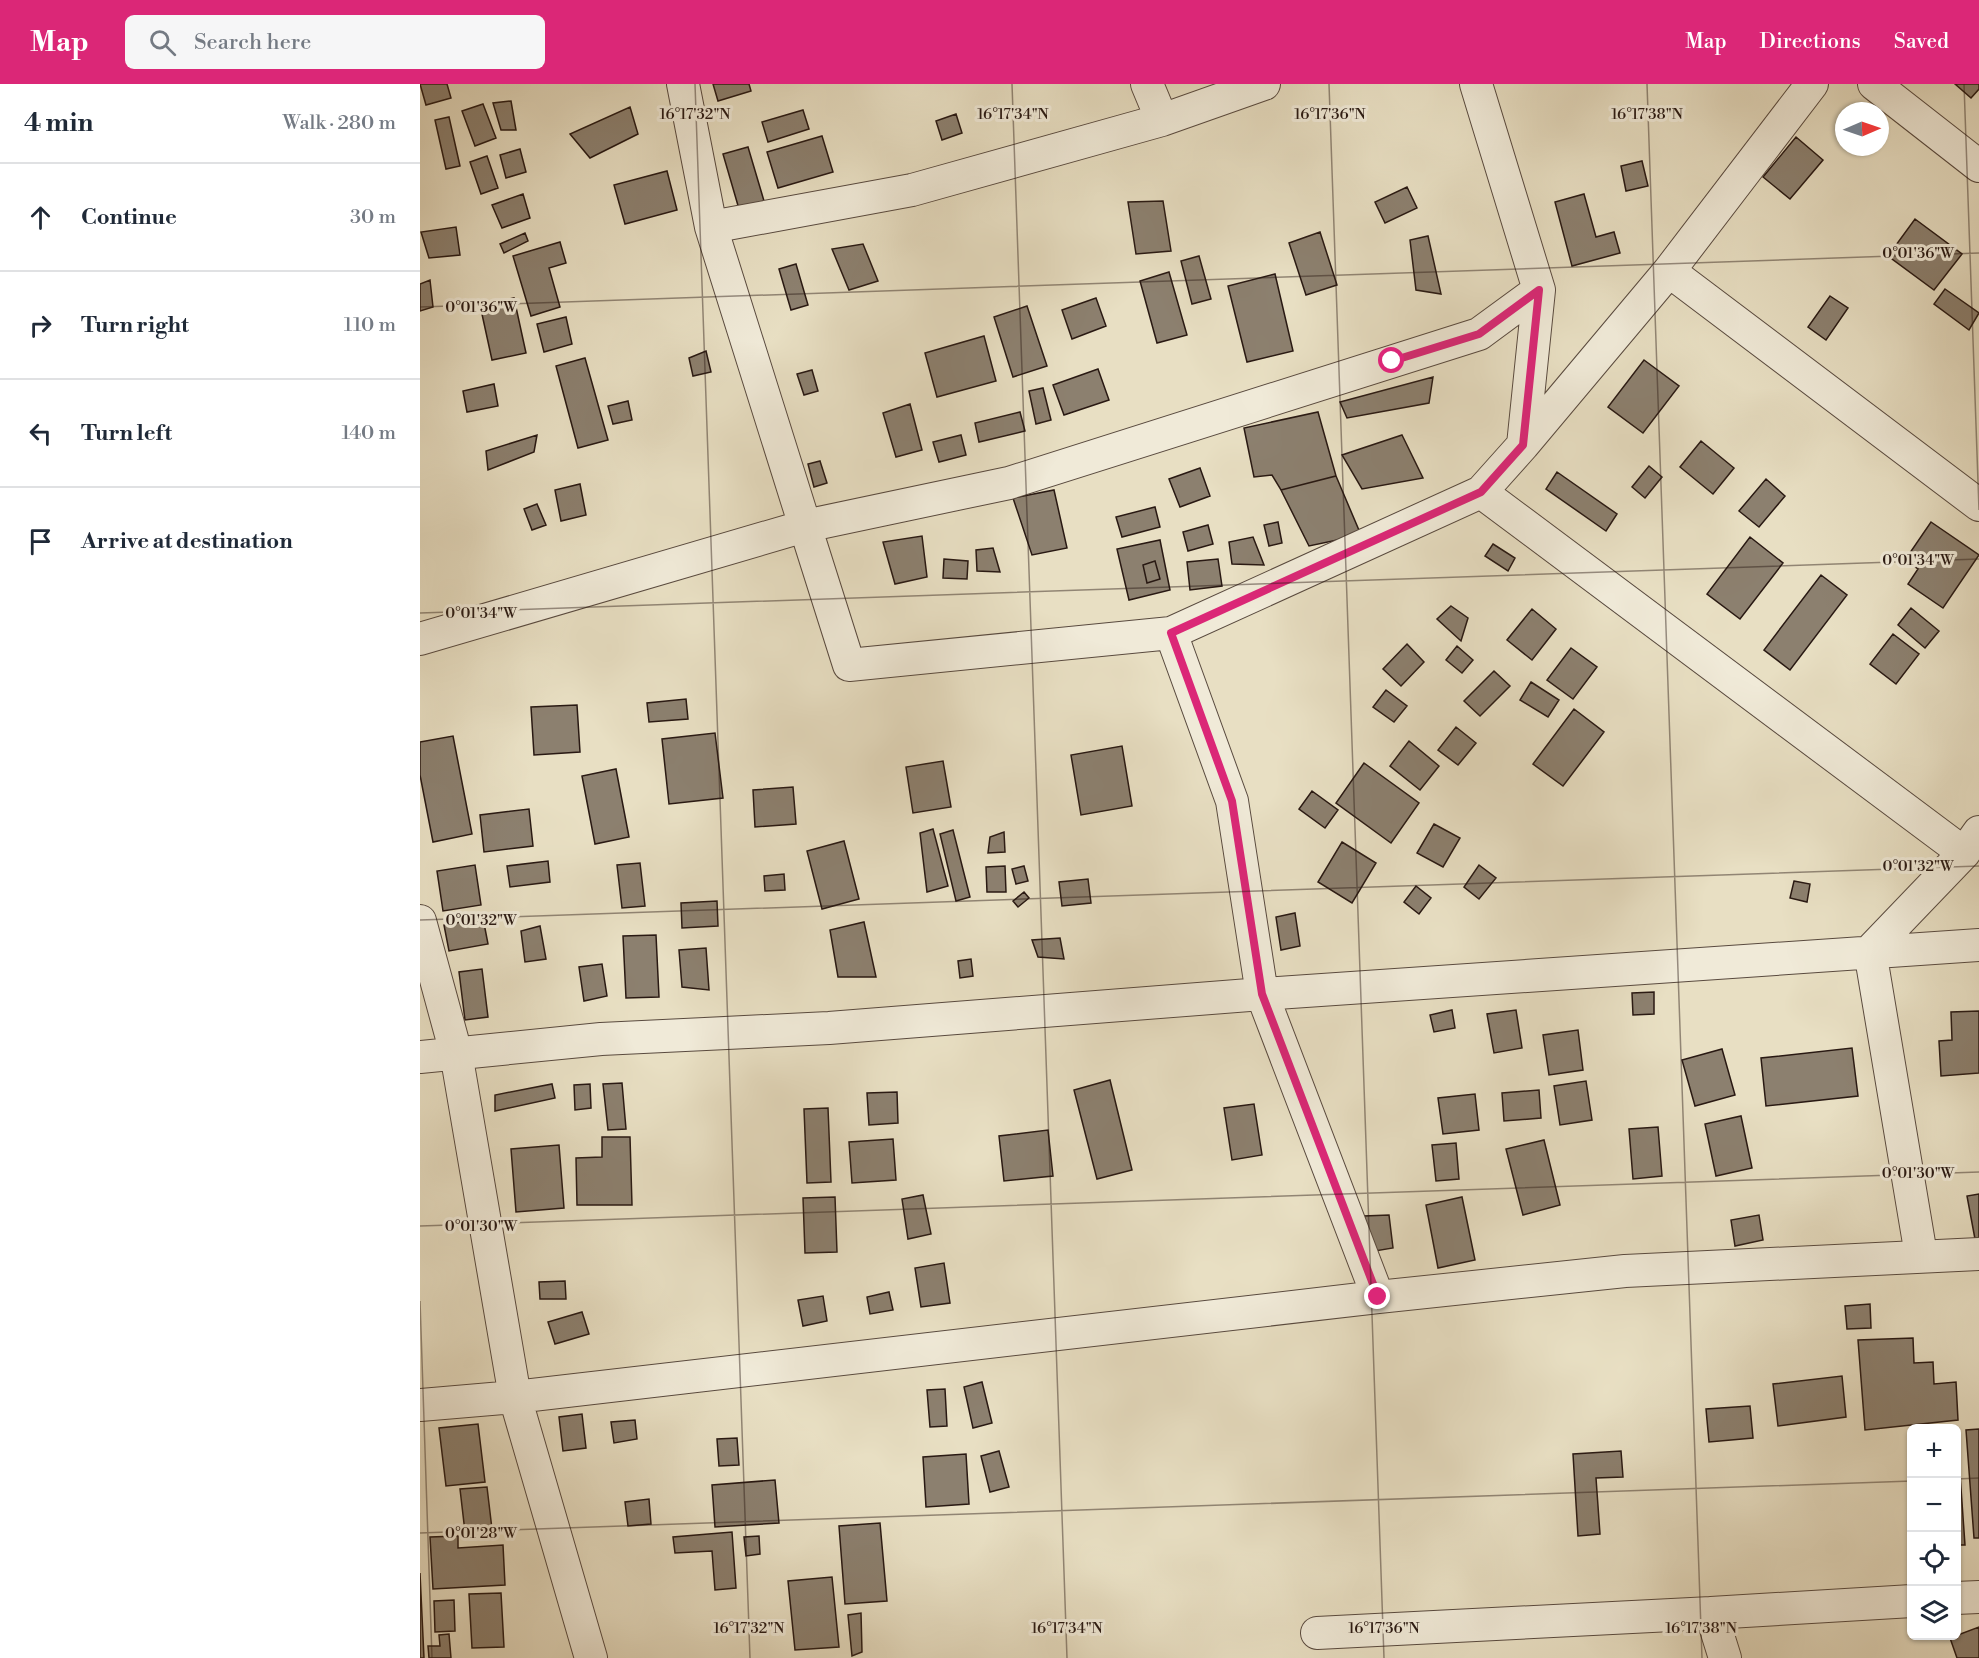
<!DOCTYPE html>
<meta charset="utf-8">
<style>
body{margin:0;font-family:"Libre Bodoni",serif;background:#f6f6f7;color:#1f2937}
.controls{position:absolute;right:18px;bottom:18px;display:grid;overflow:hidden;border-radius:9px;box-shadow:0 2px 4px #0004}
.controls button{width:54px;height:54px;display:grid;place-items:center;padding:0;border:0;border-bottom:2px solid #e0e1e3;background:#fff;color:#1f2937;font:30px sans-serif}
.compass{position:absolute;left:1415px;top:18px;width:54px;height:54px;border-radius:50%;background:#fff;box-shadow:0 2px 4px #0004;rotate:88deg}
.stop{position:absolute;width:18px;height:18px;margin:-14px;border:4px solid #db2777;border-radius:50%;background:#fff}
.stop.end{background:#db2777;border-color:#fff;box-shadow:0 2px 6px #0008}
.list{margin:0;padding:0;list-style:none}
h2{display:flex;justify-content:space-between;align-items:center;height:78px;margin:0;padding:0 24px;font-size:26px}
h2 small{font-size:20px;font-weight:400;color:#747a83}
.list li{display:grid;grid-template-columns:39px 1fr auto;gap:18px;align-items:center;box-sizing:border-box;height:108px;padding:0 24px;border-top:2px solid #e0e1e3}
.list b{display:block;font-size:22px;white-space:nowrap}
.list em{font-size:20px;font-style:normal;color:#747a83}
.icon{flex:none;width:33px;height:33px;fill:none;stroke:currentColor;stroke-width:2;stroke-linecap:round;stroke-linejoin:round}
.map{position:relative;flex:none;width:1559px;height:1574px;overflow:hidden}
header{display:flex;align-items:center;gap:36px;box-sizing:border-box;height:84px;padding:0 30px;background:#db2777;color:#fff}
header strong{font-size:28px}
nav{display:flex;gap:33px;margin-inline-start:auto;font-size:21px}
.search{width:420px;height:54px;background:#f6f6f7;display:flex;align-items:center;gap:15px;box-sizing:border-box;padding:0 21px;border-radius:9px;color:#747a83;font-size:22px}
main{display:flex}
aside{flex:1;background:#fff}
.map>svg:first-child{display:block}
</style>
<header>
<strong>Map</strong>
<div class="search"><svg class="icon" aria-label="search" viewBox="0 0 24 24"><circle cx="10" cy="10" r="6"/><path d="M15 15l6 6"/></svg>Search here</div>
<nav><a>Map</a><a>Directions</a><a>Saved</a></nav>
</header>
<main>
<aside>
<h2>4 min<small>Walk · 280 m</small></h2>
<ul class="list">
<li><svg class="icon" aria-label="ahead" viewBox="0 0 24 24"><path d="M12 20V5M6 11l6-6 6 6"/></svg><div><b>Continue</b></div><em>30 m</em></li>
<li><svg class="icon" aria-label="right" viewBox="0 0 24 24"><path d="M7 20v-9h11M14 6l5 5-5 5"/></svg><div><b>Turn right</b></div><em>110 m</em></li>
<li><svg class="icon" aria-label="left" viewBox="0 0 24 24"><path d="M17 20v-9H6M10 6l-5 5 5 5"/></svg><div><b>Turn left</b></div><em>140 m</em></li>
<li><svg class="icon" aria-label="arrive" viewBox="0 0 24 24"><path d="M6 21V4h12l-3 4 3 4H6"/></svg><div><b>Arrive at destination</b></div></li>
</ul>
</aside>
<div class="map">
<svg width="1559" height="1574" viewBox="0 0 1559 1574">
<rect width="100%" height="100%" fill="#e8dfc3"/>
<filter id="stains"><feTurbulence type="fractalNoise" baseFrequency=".00333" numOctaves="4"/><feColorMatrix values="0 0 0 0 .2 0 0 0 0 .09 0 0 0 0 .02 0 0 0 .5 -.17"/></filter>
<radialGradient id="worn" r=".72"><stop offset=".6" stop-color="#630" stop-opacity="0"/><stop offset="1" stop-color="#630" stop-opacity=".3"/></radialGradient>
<path fill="#8c806f" stroke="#291913" stroke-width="1.5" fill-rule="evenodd" d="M0 0H27L31 14 6 21Z
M293 0H329L331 7 298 17Z
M1535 0H1559V5L1551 14Z
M91 17 96 46H81L73 19Z
M63 20 76 54 55 62 42 27Z
M210 23 218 50 170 74 150 50Z
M383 26 389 45 348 58 342 38Z
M536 30 542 49 522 56 516 37Z
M29 33 40 82 26 85 15 36Z
M402 52 413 88 358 104 347 68Z
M1376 53 1403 76 1370 115 1343 93Z
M328 63 344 117 319 125 303 70Z
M100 65 106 88 86 94 80 71Z
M67 72 78 104 61 110 50 78Z
M1222 77 1228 102 1206 107 1201 82Z
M247 87 257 126 205 140 194 101Z
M987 103 997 124 965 139 955 118Z
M103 110 110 134 82 144 72 121Z
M1164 110 1176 153 1194 148 1200 169 1152 182 1135 118Z
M743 117 751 167 716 170 708 118Z
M1495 135 1542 170 1514 206 1468 172Z
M36 143 40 171 9 174 1 148Z
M900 148 917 201 886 211 869 159Z
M105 149 108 157 84 169 80 160Z
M1008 152 1021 210 996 206 990 156Z
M140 158 146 179 129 184 140 223 111 232 93 172Z
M443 160 458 197 429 206 412 165Z
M779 172 791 215 772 220 761 177Z
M376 180 388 221 371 226 359 185Z
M749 188 767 251 737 259 720 197Z
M855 190 873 267 827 278 808 202Z
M10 196 13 223 0 227V200Z
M1525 205 1559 229 1549 246 1514 220Z
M1410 212 1428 224 1406 256 1388 243Z
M94 214 106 269 72 276 60 221Z
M676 214 686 242 652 255 642 226Z
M607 222 627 282 593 293 574 233Z
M146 233 152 260 124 268 117 240Z
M564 252 576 297 517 313 505 269Z
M286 267 291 288 273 292 269 274Z
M165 274 188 356 158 364 136 282Z
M1224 276 1259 302 1223 349 1188 323Z
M678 285 689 316 644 331 633 301Z
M392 286 398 307 384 311 377 290Z
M1013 293 1009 319 927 334 920 318Z
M74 300 78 322 47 328 43 307Z
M623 304 631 336 616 340 609 307Z
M208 317 212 336 193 340 188 322Z
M490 320 502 366 476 373 463 329Z
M600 328 605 347 559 358 555 339Z
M898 328 916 392 861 406 852 391 834 393 824 344Z
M117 351 114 368 68 386 66 367Z
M541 351 546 371 519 378 513 358Z
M982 351 1003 394 942 405 922 371Z
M1281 357 1314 384 1293 410 1260 383Z
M400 377 407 399 394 403 388 380Z
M1229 382 1242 393 1225 414 1212 403Z
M780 384 790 412 760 423 749 395Z
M1137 388 1197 430 1186 447 1126 405Z
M916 392 941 451 889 462 861 406Z
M1346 395 1365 412 1339 443 1319 427Z
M160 400 166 431 141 437 135 406Z
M634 406 647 464 612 471 593 414Z
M117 420 126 441 112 446 104 425Z
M735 423 740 443 702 453 696 433Z
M858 438 862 459 849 462 844 441Z
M1511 438 1559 471 1523 524 1488 500 1498 485 1485 476Z
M788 441 793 460 768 467 763 448Z
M502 452 507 493 475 500 463 458Z
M833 453 844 481 812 480 809 458Z
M1330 453 1363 479 1320 535 1287 510Z
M740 456 750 506 709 516 697 465ZM735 477 740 495 727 499 723 481Z
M1073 460 1095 474 1088 487 1065 472Z
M573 464 580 488 557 487 556 466Z
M524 475 548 477 547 495 523 494Z
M798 475 802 502 770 506 767 478Z
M735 477 740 495 727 499 723 481Z
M1401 491 1427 511 1370 586 1344 566Z
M1031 522 1048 534 1041 557 1017 535Z
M1491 524 1519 547 1505 564 1478 541Z
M1112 525 1136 545 1112 576 1087 556Z
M1473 550 1499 570 1476 600 1450 580Z
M987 560 1004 578 981 602 963 585Z
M1037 562 1053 576 1042 589 1026 576Z
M1151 564 1177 583 1153 615 1127 596Z
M1074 587 1090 602 1060 632 1044 617Z
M1111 598 1139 616 1128 633 1100 616Z
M966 606 987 622 974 638 953 623Z
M266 615 268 635 229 638 227 619Z
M157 621 160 668 114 671 111 623Z
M1154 625 1184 648 1143 702 1113 680Z
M1036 643 1056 659 1038 681 1018 666Z
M295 649 303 714 249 720 242 655Z
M33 652 52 750 13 758 0 691V658Z
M989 657 1019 682 1000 706 970 682Z
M702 662 712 722 661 731 651 671Z
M523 677 531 723 493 729 486 683Z
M944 679 999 719 971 759 916 719Z
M196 685 209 753 175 760 162 692Z
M373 703 376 740 335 743 333 706Z
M892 707 918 726 905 744 879 725Z
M109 725 113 762 64 768 60 731Z
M1014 740 1040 754 1023 783 997 769Z
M513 745 528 802 507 808 500 749Z
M533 746 550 813 536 817 520 750Z
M584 748 585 768 568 769 570 753Z
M424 757 439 815 402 825 387 767Z
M922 758 956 779 932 819 898 798Z
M128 777 130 798 90 803 87 782Z
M220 779 225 822 202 824 197 781Z
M55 781 61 821 23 827 17 787Z
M1059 781 1076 794 1059 815 1044 803Z
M585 782 586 808H567L566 783Z
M604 782 608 797 596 800 592 785Z
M364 790 365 806 345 807 344 792Z
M668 795 671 819 642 822 639 798Z
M1374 797 1390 800 1387 818 1370 814Z
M996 802 1011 814 999 830 984 818Z
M604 808 609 814 598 823 593 817Z
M297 817 298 842 262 844 261 819Z
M875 829 880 862 861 866 856 833Z
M63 834 68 860 29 867 24 841Z
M444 838 456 893H418L410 846Z
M120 842 126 875 105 878 101 847Z
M236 851 239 913 206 914 203 852Z
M640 854 644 875 618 873 612 856Z
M286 864 289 906 262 903 259 866Z
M551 875 553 892 540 894 538 877Z
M182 880 187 912 164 917 159 883Z
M62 885 68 933 45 936 39 888Z
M1234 908V930L1213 931 1212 909Z
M1032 926 1035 944 1014 948 1010 931Z
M1096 926 1102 964 1074 969 1067 930Z
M1559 927V989L1521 992 1519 957 1532 956 1531 928Z
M1158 946 1163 986 1129 991 1123 951Z
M1432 964 1438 1012 1346 1022 1341 974Z
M1302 965 1315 1011 1275 1022 1262 976Z
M690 996 712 1086 677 1095 654 1006Z
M1166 997 1172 1036 1140 1041 1134 1002Z
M202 999 206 1045 188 1046 183 1000Z
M132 1000 135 1014 75 1027V1011Z
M170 1000 171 1024 155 1026 154 1001Z
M1119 1006 1121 1034 1084 1037 1082 1009Z
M477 1008 478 1039 449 1041 447 1009Z
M1055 1010 1059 1046 1023 1050 1018 1014Z
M834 1020 842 1071 812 1076 804 1024Z
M408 1024 411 1098 387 1099 384 1025Z
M1321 1032 1332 1084 1296 1092 1285 1040Z
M1238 1043 1242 1092 1213 1095 1209 1045Z
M628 1046 633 1092 584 1097 579 1052Z
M182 1053H210L212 1121H157L156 1074 182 1073Z
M473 1055 476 1096 432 1099 429 1058Z
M1124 1056 1140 1121 1103 1131 1086 1065Z
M1036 1059 1039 1095 1016 1097 1012 1061Z
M139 1061 144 1124 96 1128 91 1065Z
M1559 1110V1154L1555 1155 1547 1112Z
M503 1111 511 1150 488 1155 482 1115Z
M415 1113 417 1168 385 1169 383 1114Z
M1042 1113 1055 1176 1018 1184 1006 1121Z
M969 1131 973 1164 955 1167 944 1132Z
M1339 1131 1343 1156 1315 1162 1311 1136Z
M524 1179 530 1219 501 1223 495 1184Z
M145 1197 146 1215H120L119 1198Z
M469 1208 473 1226 450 1230 447 1213Z
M403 1212 407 1237 383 1242 378 1216Z
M1450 1220 1451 1244 1427 1245 1425 1222Z
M162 1228 169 1250 135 1260 128 1238Z
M1493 1254 1494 1279 1513 1278 1514 1300 1536 1298 1538 1336 1445 1346 1438 1256Z
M1422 1292 1426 1333 1358 1342 1353 1300Z
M562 1298 572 1339 553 1344 544 1303Z
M525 1305 527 1342 510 1343 507 1306Z
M1330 1322 1333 1354 1289 1358 1286 1325Z
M162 1330 166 1364 143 1367 139 1333Z
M215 1336 217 1355 194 1359 191 1338Z
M58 1340 65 1398 26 1402 19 1344Z
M1559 1345V1454H1554L1546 1346Z
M317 1354 319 1381 299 1382 297 1355Z
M579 1367 589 1403 570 1408 561 1372Z
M1201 1367 1203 1393 1176 1394 1180 1450 1158 1452 1153 1370Z
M546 1370 549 1420 506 1423 503 1373Z
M1536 1376H1539L1545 1461H1536Z
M355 1396 359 1439 295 1443 292 1401Z
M67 1403 72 1445 45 1448 40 1405Z
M229 1415 231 1440 208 1442 205 1418Z
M460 1439 467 1517 425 1520 419 1442Z
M312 1448 316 1504 295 1506 292 1467 255 1469 253 1453Z
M38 1452V1464L83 1461 85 1501 13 1505 10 1453Z
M339 1452 340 1470 326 1472 324 1453Z
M0 1489 4 1574H0Z
M412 1493 419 1563 375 1566 368 1497Z
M81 1509 84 1563 52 1564 49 1510Z
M34 1516 35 1547 15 1548 14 1517Z
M441 1529 442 1568 432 1572 428 1531Z
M1559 1543V1574H1537L1530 1554Z
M29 1550 31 1574H9L8 1562H20L19 1551Z"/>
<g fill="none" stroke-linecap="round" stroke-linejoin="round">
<defs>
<path id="street" d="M727 0 742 36 844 0
M1454 0 1559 82
M291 143 492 106 742 36
M1249 187 1559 421
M1103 361 1249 187 1392 0
M1061 408 1544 769
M751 549 1061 408 1103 361 1119 206
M0 555 385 442 291 143 263 0
M0 837 36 969 95 1313 171 1574
M0 973 181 955 409 944 842 910 1559 861
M1501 1171 1450 867 1544 769 1559 748
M958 1213 842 910 812 717 751 549 429 581 385 442 589 399 1059 250 1119 206 1056 0
M0 1321 95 1313 958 1213 1205 1187 1559 1170
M1536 1514 1559 1513
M897 1549 1291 1529
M1305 1574 1291 1529 1492 1517"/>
</defs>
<use href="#street" stroke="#594a3f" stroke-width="34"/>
<use href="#street" stroke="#f0ead8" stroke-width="32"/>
</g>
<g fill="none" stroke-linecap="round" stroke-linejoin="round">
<path stroke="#db2777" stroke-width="8" d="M958 1213 842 910 812 717 751 549 1061 408 1103 361 1119 206 1059 250 972 277"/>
</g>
<path fill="none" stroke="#291913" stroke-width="1.5" stroke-opacity="0.45" d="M275 0 330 1574M592 0 647 1574M909 0 964 1574M1227 0 1282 1574M1544 0 1559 426M0 223 1559 169M0 529 1559 475M0 836 1559 782M0 1142 1559 1088M0 1217 12 1574M1536 1395 1559 1394M0 1449 1492 1397"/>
<g font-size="15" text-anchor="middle" fill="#291913" stroke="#f0ead8" stroke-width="6" stroke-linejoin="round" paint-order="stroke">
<text x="275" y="35">16°17'32"N</text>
<text x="593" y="35">16°17'34"N</text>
<text x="910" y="35">16°17'36"N</text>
<text x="1227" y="35">16°17'38"N</text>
<text x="1498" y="174">0°01'36"W</text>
<text x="61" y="228">0°01'36"W</text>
<text x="1498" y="481">0°01'34"W</text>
<text x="61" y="534">0°01'34"W</text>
<text x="1498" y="787">0°01'32"W</text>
<text x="61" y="841">0°01'32"W</text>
<text x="1498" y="1094">0°01'30"W</text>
<text x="61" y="1147">0°01'30"W</text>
<text x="61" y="1454">0°01'28"W</text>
<text x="329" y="1549">16°17'32"N</text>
<text x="647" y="1549">16°17'34"N</text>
<text x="964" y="1549">16°17'36"N</text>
<text x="1281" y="1549">16°17'38"N</text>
</g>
<rect width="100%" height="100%" filter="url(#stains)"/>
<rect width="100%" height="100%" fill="url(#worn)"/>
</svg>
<div class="controls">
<button>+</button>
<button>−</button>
<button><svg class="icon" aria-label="locate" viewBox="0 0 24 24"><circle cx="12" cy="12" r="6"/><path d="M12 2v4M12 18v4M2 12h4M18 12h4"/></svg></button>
<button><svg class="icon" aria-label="layers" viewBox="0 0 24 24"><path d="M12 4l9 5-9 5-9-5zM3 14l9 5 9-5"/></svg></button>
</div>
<svg class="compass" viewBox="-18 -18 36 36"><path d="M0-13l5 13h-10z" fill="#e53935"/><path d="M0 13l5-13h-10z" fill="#747a83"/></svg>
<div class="stop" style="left:972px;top:277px"></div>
<div class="stop end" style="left:958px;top:1213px"></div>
</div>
</main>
